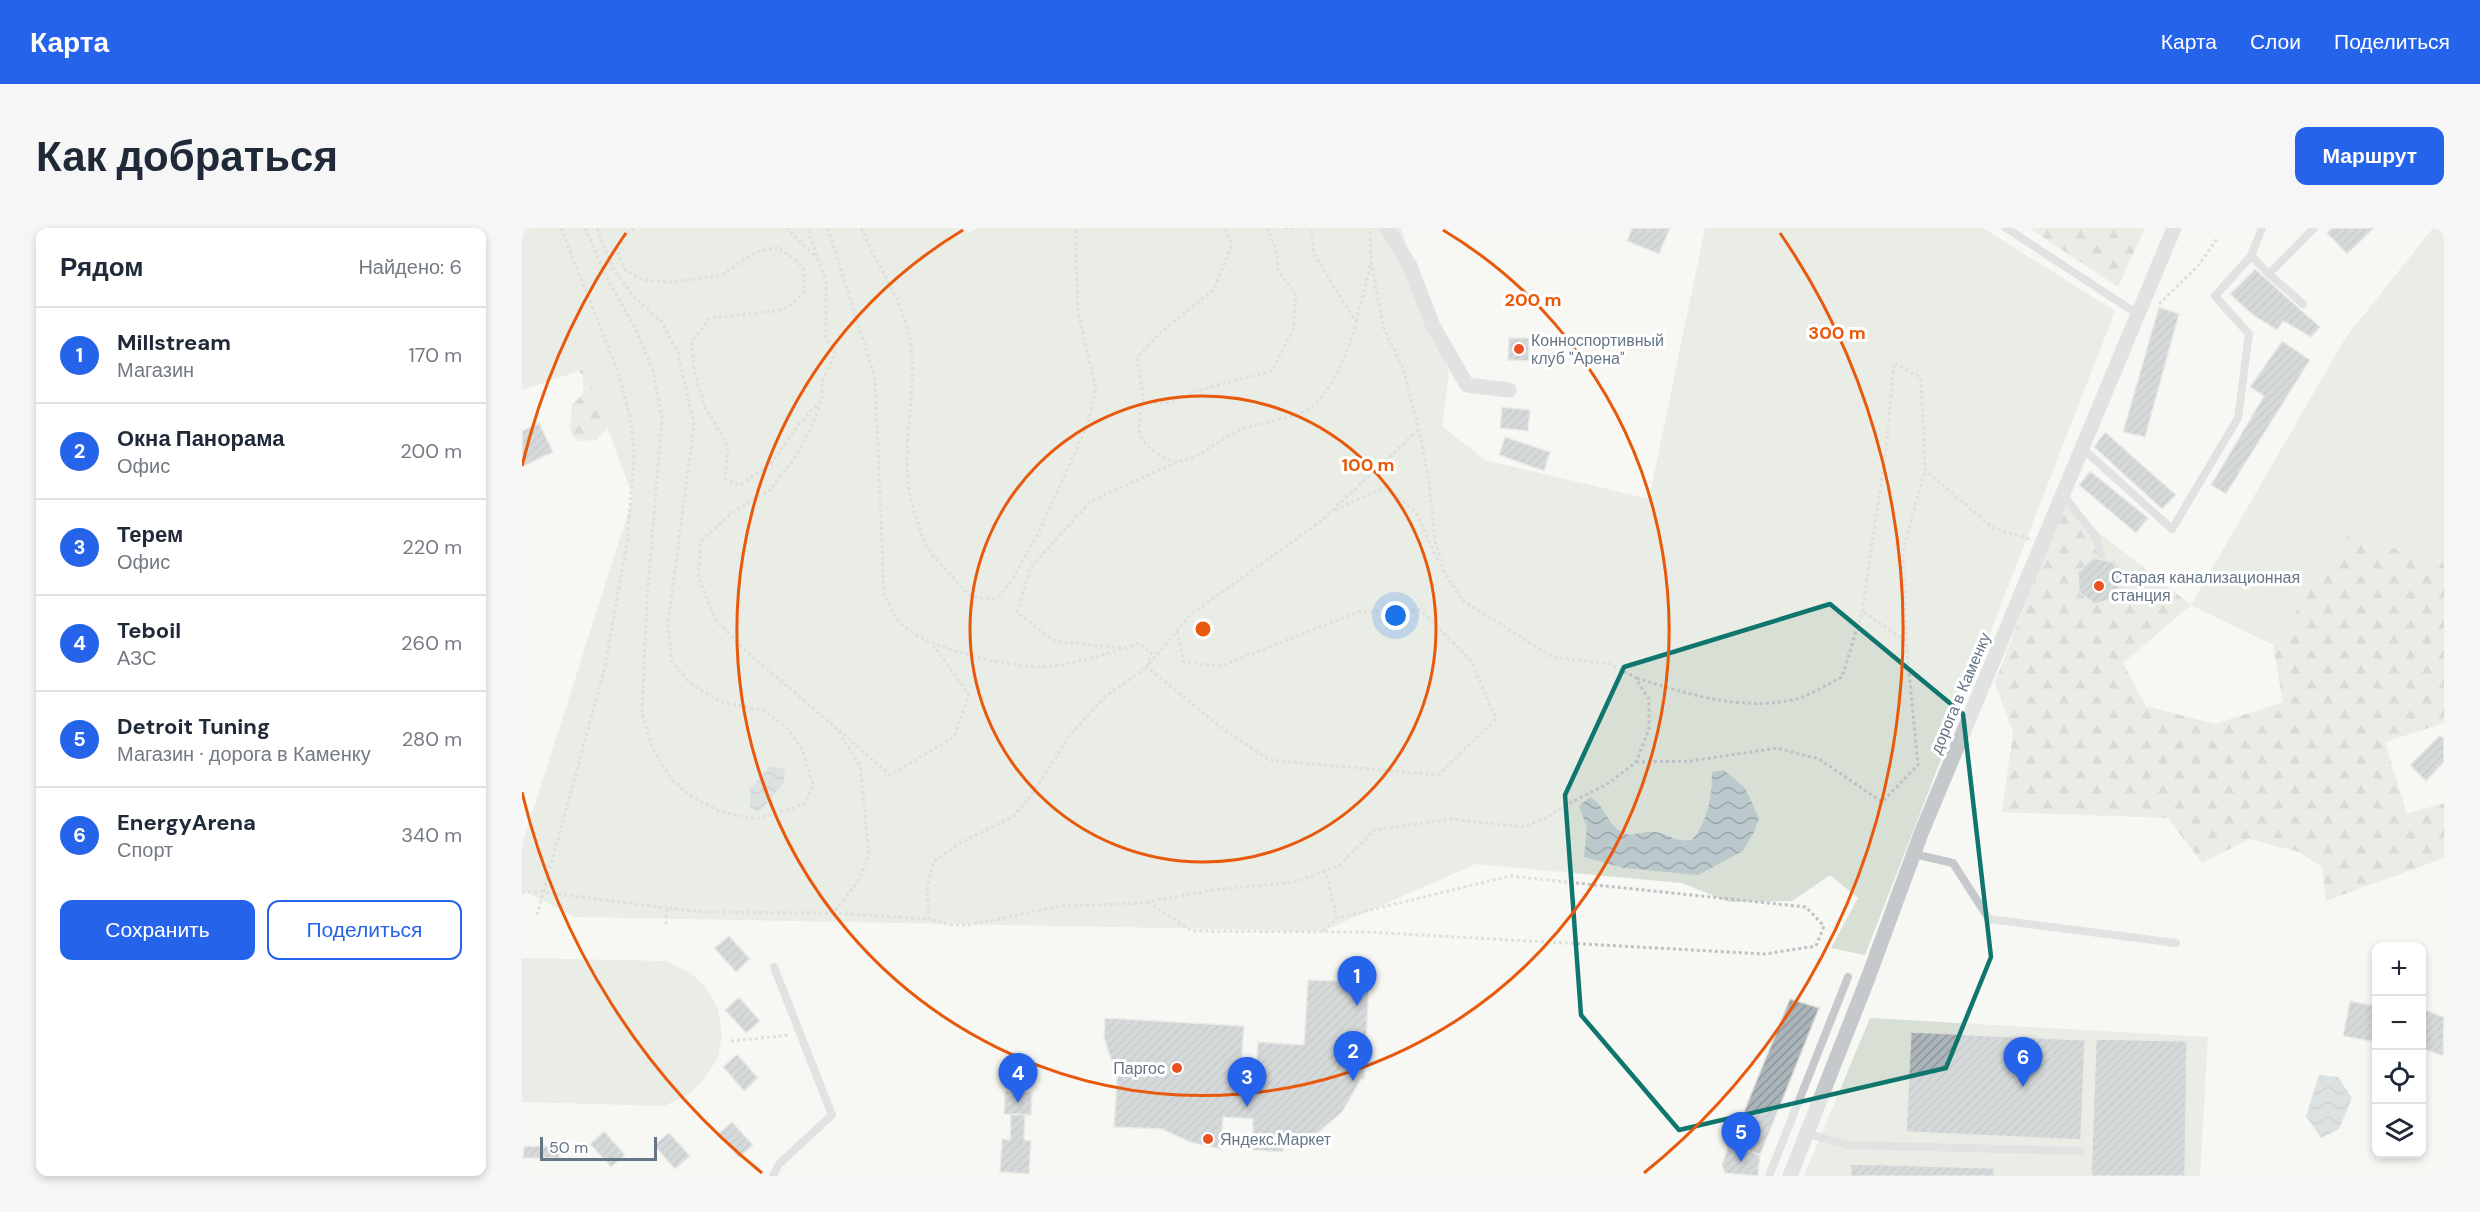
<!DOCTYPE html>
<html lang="ru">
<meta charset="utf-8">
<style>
body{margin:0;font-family:"DM Sans",sans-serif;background:#f6f6f7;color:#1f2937}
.controls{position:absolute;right:18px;bottom:18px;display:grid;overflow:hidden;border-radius:12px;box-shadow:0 3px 9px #0003}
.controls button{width:54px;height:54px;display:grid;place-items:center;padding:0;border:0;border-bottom:2px solid #e0e1e3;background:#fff;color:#1f2937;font:30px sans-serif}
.scale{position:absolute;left:18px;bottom:15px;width:117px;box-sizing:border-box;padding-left:6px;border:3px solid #657787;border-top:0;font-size:16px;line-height:21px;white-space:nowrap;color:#657787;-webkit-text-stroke:4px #fff;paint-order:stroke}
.you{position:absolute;left:874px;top:388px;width:21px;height:21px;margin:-15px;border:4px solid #fff;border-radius:50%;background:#1a73e8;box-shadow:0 0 0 9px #1a73e833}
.badge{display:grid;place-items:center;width:39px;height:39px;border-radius:50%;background:#2563eb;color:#fff;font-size:20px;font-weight:700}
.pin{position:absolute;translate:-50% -50px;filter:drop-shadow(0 2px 3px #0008)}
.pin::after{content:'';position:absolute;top:32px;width:21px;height:18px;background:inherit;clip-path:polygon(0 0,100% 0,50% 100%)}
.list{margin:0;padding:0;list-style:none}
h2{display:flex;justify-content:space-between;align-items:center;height:78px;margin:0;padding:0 24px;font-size:26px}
h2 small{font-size:20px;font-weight:400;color:#747a83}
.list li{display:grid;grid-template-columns:39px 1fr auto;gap:18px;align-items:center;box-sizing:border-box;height:96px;padding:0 24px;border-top:2px solid #e0e1e3}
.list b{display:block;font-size:22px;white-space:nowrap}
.list p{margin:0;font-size:20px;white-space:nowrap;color:#747a83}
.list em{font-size:20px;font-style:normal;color:#747a83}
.actions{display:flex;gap:12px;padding:18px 24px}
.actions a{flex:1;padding:14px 0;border:2px solid #2563eb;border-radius:12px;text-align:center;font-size:21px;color:#2563eb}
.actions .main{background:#2563eb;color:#fff}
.icon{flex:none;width:33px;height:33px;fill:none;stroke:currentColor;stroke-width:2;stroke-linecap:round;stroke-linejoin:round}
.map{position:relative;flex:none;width:1922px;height:948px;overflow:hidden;border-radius:12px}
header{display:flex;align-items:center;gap:36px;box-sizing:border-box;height:84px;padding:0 30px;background:#2563eb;color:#fff}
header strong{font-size:28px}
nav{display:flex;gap:33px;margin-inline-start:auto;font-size:21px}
.intro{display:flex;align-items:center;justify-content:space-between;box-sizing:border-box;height:144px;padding:0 36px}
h1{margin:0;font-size:42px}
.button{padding:15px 27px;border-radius:12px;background:#2563eb;color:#fff;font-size:21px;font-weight:700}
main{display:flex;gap:36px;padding:0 36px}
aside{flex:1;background:#fff;border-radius:12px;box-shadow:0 3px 9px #0003}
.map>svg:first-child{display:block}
</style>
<header>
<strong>Карта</strong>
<nav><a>Карта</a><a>Слои</a><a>Поделиться</a></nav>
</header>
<div class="intro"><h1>Как добраться</h1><a class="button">Маршрут</a></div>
<main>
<aside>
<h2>Рядом<small>Найдено: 6</small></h2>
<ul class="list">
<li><span class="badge">1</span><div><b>Millstream</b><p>Магазин</p></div><em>170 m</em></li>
<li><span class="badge">2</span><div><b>Окна Панорама</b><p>Офис</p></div><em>200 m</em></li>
<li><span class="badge">3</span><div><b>Терем</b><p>Офис</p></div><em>220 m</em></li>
<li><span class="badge">4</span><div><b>Teboil</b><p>АЗС</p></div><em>260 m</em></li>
<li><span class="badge">5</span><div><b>Detroit Tuning</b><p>Магазин · дорога в Каменку</p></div><em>280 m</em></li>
<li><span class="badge">6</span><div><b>EnergyArena</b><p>Спорт</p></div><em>340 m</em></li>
</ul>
<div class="actions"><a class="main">Сохранить</a><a>Поделиться</a></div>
</aside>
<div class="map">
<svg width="1922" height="948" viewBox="0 0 1922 948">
<defs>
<pattern id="forest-firs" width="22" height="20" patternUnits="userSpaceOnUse" patternTransform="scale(1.5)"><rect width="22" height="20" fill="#d8dfd5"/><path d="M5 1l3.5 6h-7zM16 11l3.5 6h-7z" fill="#b3bab2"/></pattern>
<pattern id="water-waves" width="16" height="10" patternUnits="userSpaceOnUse" patternTransform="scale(1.5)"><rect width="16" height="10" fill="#bbc8cc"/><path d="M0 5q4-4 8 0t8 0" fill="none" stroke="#9ca7ab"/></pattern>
<pattern id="building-hatch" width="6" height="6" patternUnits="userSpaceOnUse" patternTransform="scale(1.5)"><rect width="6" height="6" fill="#abb4b9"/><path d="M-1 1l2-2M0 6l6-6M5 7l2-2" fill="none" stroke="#8f979c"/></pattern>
</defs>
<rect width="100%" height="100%" fill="#f7f7f4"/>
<path fill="url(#forest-firs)" d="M18 0 101 182 75 212 58 213 51 209 48 201 50 177 61 166V150L45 121 12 14Z
M1507 0H1623L1596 59Z
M1542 277 1669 377 1601 435 1624 478 1693 496 1761 474 1751 417 1826 306 1922 335V495L1863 514 1885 586 1922 575V630L1804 673 1800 639 1777 624 1727 611 1680 635 1646 590 1480 584 1491 505 1473 454Z"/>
<path fill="#d8dfd5" d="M0 0H443L447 5 455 0H879L927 145 920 198 963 232 1127 271 1183 0H1461L1593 83 1343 727 1309 720 1336 670 1308 647 1270 673 1207 674 1160 655 954 636 801 703 53 689 0 662V617L111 269 16 13 63 141 0 162Z
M1911 0H1922V335L1826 306 1751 417 1669 377 1824 109Z
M0 730 144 733 167 744 184 759 196 781 200 806 196 830 182 851 166 867 142 878 0 874Z
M1348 790 1686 809 1678 948H1282Z"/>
<path fill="url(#water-waves)" d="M248 538 263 541 262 554 237 584 228 580V561Z
M1202 542 1223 560 1237 590 1232 604 1221 623 1176 647 1102 640 1062 629 1065 600 1057 578 1068 569C1082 577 1084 592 1096 602 1109 612 1118 602 1133 604 1149 606 1149 614 1170 612 1186 593 1190 569 1190 544Z
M1797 847 1816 849 1830 870 1817 901 1799 910 1784 888Z"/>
<path fill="url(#building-hatch)" stroke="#d9d9d6" stroke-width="1.5" d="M1110 0H1148L1137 26 1105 13Z
M1810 0H1852L1825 26 1805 5Z
M1733 41 1798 99 1789 109 1761 93 1755 102 1731 87 1708 66Z
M1637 79 1657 86 1623 209 1601 204Z
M987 110H1007V133L986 132Z
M1760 113 1788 132 1704 266 1689 257 1742 168 1728 159Z
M980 179 1008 182 1006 203 978 200Z
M17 195 31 224 0 239V203Z
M1583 204 1654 267 1640 281 1572 219Z
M983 209 1028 224 1022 243 977 227Z
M1568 243 1626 290 1614 305 1557 257Z
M1571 330 1591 334 1601 352 1593 370 1573 376 1557 364 1556 344Z
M1918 507 1922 511V534L1904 553 1888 537Z
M207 708 228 731 214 744 192 720Z
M817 750 820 753 847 755 842 851H839L820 884 793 907 761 920V924L730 922 731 891 701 889 699 921 668 914 640 901 592 899 595 851 582 809 583 790 722 798 719 843 734 844 736 814 782 817 786 752 814 753Z
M217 769 238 793 224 805 203 782Z
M1268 771 1297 780 1238 927 1209 916Z
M1828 773 1854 778V814L1821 808Z
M1900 781 1922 789 1921 828 1900 820Z
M1389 804 1563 812 1559 912 1384 904Z
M1574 811 1665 813 1663 948H1569Z
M215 826 236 850 222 863 201 839Z
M483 863 510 864 509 887 482 886Z
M489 886 503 887 502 912 509 913 507 946 478 944 480 911 488 912Z
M210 894 231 917 217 930 196 906Z
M82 903 103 927 89 939 68 916Z
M147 905 168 928 153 941 132 917Z
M1207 915 1238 927 1236 948 1203 945 1200 937Z
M2 918 37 919V930H1Z
M1329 936 1472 940V948H1329Z"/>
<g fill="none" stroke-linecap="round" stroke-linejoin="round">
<path stroke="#bec1c3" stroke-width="3" stroke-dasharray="3 3" stroke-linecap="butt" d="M63 0 84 48 113 100 131 143 140 190 125 371 120 485 130 519 149 551 170 569 199 584 235 591 283 576 291 557 281 523 267 502 242 482 202 475 170 457 150 434 146 395 172 197 156 125 139 93 113 70 91 41 75 0
M112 0 102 7 96 26 103 42 121 52 148 54 198 48 232 25 256 19 281 39 283 63 267 78 253 83 188 90 170 113 172 141 182 177 206 219 203 251 218 257 249 236 276 197 299 172
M264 0 295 30
M306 0 353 150 362 367C367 375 371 387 378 394 400 421 499 443 533 438 562 433 590 425 617 415L629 425 625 439 584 468 548 507 508 569 490 589 440 614 412 633 405 660 407 691 428 697H446L539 678 620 675 691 662 772 654 817 638 852 602 929 591 1000 599 1022 591 1042 578 1087 555 1114 534 1127 501V471L1113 449 1087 436 1030 429 940 372 921 342 913 313 907 254 897 201 881 140 861 98 849 33 848 0
M339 0C355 38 384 77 389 118 396 180 372 231 396 295 399 303 401 313 406 320 411 329 420 337 427 345 443 364 449 373 476 370L491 350 516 306 565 198 574 162 556 83 553 0
M745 0 754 21 756 42 774 67 771 102 750 143 674 163 648 175 622 174C617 184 614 203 622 213 658 256 681 219 716 203 738 193 766 193 786 181 809 168 829 118 834 94L792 26 789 0
M763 0H774
M1637 76 1675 39 1695 11
M834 93 849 35
M622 174 615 129 639 104 692 61 710 17 703 0
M813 282 863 259 894 284 916 333
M655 403 662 434 699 438 836 384 899 382 949 433 974 491 916 547 747 532 701 501 625 439 668 387 798 294 897 201
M1384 413 1381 322 1403 242
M599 420 532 413 495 384 509 339 569 273 655 234
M1115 450C1164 466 1222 484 1274 471 1289 467 1306 456 1320 449L1340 384 1364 222 1372 135 1399 150 1403 242 1471 300 1508 311
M317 502 368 547 432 509 447 467 412 418
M1114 534 1169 533 1255 520 1297 531 1360 574 1396 537 1384 413 1341 384
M0 664H21L145 680
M626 674 670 703 845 704 1243 726 1294 718 1302 698 1284 679 988 648 815 690 804 643
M311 685 407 691
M15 687 82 443 105 315 112 229 109 193 97 146 39 0
M144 696 145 680 183 684 311 685 337 652 347 625 338 537 313 499 224 423 194 392 176 349 179 313 211 284 248 262 271 232 287 204 300 171V154L313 125 304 110V53L285 0
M801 703 815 690
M209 813 268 807"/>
<path stroke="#c5c9cc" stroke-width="8" d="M1484 0 1617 87
M1740 0 1729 28 1747 46 1792 0
M1747 46 1781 76
M1560 220 1650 301 1716 190 1727 106 1693 68 1729 28
M1541 267 1574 309 1579 326
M1392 626 1431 635 1467 691 1654 715
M1287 906 1326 917 1559 923
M251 948 257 936 310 887 252 739
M1247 948 1326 749"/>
<path stroke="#c5c9cc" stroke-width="15" d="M865 0 888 38 911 98 945 157 987 162
M1268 948 1346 750 1400 603 1652 0"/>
</g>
<path d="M0 0H1922V948H0ZM1308 376 1441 486 1469 729 1424 840 1157 902 1059 787 1043 567 1102 439Z" fill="#f7f7f4" fill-opacity=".55" fill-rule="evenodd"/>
<path fill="none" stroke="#0f766e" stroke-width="4.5" stroke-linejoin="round" d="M1308 376 1441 486 1469 729 1424 840 1157 902 1059 787 1043 567 1102 439Z"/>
<g fill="none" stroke="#e8590c" stroke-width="3">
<circle cx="681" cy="401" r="233"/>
<path d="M921 2A466 466 0 1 1 441 2"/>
<path d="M240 945A700 700 0 0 1 0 564M0 238A700 700 0 0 1 104 5M1258 5A700 700 0 0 1 1122 945"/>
</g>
<g fill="#eb5120" stroke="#fff" stroke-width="2">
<circle cx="997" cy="121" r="6"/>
<circle cx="1577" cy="358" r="6"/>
<circle cx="655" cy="840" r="6"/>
<circle cx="686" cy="911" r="6"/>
</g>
<g text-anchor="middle" stroke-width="6" stroke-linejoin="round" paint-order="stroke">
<g font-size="16" fill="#657787" stroke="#fff" text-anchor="start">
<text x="1009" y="118">Конноспортивный<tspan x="1009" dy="18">клуб "Арена"</tspan></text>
<text x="1589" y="355">Старая канализационная<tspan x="1589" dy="18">станция</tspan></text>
<text x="643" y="846" text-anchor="end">Паргос</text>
<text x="698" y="917">Яндекс.Маркет</text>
</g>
<g font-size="16" fill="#657787" stroke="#fff">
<text transform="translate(1438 465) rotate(-67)" y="6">дорога в Каменку</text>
</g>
</g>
<circle cx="681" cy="401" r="9" fill="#e8590c" stroke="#fff" stroke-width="3"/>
<g font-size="18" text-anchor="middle" font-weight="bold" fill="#e8590c" stroke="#fff" stroke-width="6" stroke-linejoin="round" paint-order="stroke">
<text x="1011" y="78">200 m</text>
<text x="1315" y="111">300 m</text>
<text x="846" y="243">100 m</text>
</g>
</svg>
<div class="controls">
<button>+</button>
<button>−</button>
<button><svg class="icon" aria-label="locate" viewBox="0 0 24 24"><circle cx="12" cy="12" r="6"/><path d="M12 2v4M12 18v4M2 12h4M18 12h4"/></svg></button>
<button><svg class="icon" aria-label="layers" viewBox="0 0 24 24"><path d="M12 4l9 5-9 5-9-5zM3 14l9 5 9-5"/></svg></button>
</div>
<div class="scale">50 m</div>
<div class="you"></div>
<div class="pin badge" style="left:835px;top:778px">1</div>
<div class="pin badge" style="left:831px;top:853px">2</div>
<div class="pin badge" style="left:725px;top:879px">3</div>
<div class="pin badge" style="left:496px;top:875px">4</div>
<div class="pin badge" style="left:1219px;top:934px">5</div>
<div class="pin badge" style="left:1501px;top:859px">6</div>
</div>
</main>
